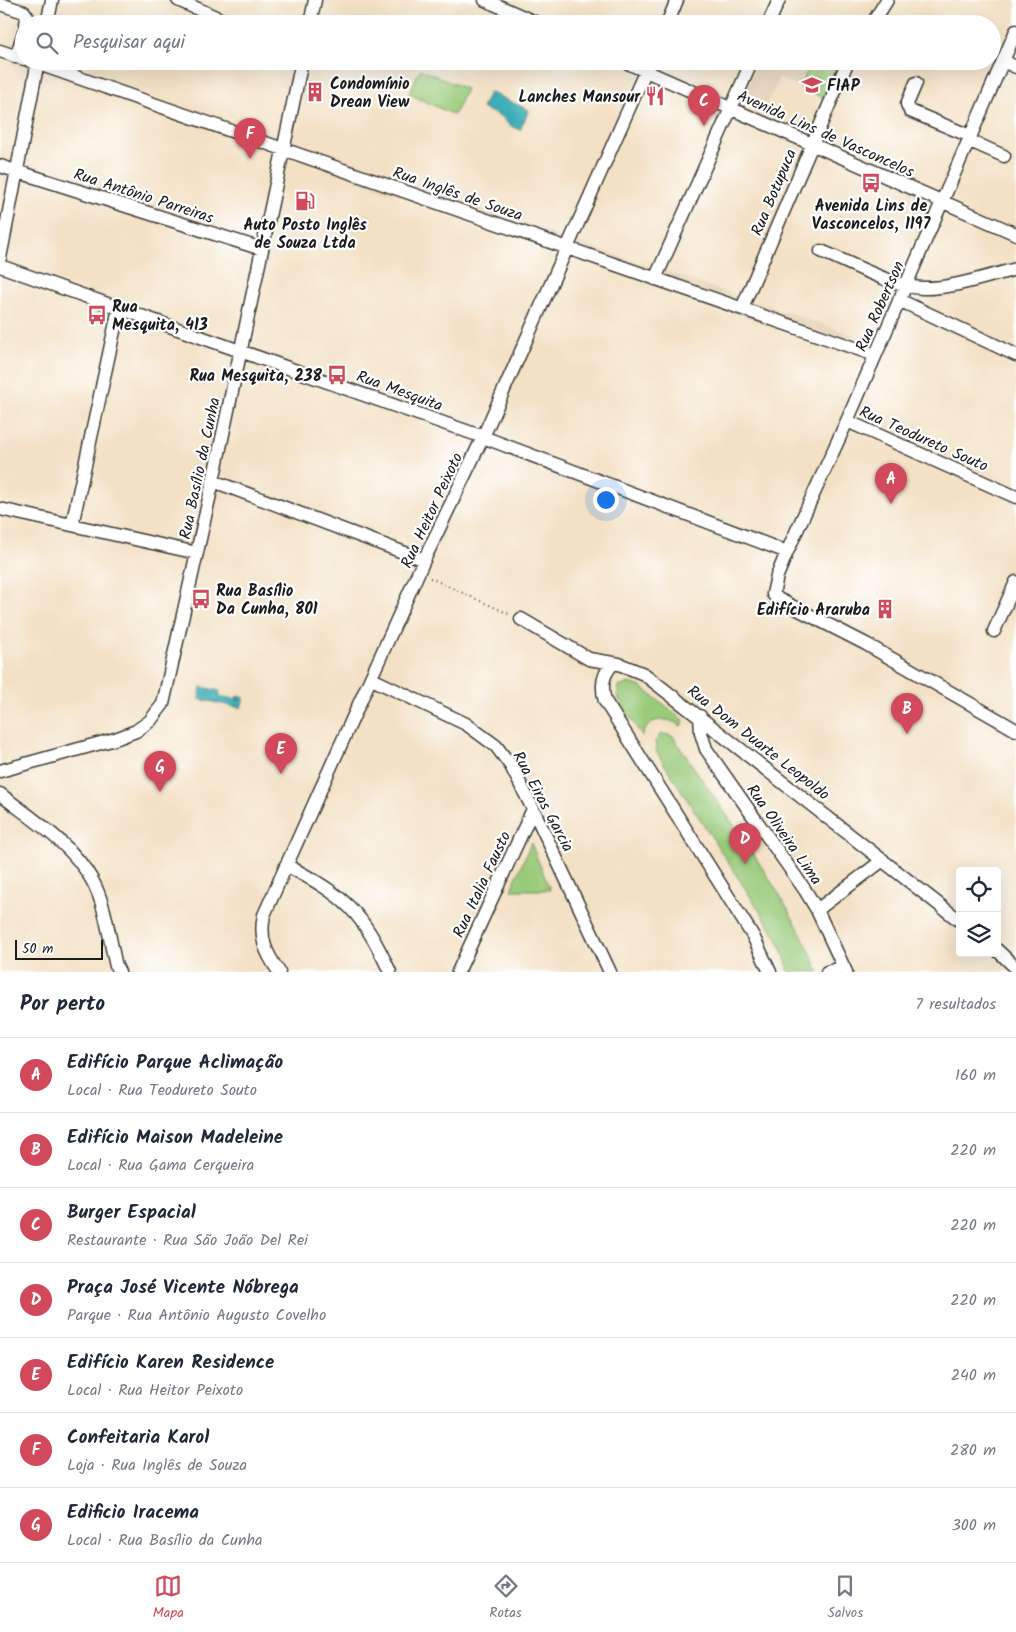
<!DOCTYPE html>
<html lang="pt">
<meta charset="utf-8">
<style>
body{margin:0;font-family:Kalam,sans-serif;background:#f2f2f3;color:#1f2937}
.controls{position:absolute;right:15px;bottom:15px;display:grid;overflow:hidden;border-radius:5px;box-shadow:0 5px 20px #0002}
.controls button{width:45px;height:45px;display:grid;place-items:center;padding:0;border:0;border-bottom:1px solid #e0e1e3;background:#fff;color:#1f2937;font:25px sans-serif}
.scale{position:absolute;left:15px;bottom:12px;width:88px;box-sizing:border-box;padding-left:5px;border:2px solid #1c1c1c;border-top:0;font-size:14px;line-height:18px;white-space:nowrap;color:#1c1c1c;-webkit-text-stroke:4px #fff;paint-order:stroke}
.you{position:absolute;left:605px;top:499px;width:18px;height:18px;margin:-12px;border:4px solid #fff;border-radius:50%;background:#1a73e8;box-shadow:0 0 0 8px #1a73e833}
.badge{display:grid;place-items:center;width:32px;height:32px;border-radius:50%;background:#d1495b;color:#fff;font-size:16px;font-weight:700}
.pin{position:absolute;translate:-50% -41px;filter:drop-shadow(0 1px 2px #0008)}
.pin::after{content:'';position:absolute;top:26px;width:18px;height:15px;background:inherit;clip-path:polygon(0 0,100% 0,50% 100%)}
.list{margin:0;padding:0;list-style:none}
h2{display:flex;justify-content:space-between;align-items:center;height:65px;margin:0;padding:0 20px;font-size:21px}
h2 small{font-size:16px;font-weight:400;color:#747a83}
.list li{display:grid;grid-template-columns:32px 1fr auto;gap:15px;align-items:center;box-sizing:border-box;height:75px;padding:0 20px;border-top:1px solid #e0e1e3}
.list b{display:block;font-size:19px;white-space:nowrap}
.list p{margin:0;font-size:16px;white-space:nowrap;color:#747a83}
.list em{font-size:16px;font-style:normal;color:#747a83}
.icon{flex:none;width:28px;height:28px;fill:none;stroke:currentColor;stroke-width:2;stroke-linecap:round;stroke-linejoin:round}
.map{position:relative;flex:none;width:1016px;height:972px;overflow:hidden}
.search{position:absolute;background:#fff;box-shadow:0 5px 20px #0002;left:15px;right:15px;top:15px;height:55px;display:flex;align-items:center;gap:12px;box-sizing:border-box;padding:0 18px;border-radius:28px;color:#747a83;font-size:19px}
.sheet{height:590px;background:#fff}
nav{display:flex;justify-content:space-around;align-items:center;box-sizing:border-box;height:70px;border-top:1px solid #e0e1e3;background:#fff;font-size:14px;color:#747a83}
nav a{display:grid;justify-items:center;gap:2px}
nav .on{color:#d1495b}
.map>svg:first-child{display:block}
</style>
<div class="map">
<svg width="1016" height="972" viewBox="0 0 1016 972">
<rect width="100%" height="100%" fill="#fff"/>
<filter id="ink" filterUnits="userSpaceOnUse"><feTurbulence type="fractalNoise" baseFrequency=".02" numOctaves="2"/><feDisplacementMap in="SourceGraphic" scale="10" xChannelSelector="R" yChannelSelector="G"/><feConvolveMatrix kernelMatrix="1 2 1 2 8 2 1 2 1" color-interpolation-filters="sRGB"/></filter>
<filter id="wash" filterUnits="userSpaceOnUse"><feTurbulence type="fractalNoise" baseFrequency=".0096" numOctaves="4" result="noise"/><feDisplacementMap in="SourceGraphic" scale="20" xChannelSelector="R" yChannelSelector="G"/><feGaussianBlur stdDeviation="1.12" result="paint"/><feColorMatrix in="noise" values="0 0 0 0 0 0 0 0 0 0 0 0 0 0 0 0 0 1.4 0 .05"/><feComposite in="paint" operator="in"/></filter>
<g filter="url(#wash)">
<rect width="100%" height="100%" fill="#f3e1c5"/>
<path fill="#e4d0b4" d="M758 61H840L823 98 779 78 766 107 746 99 744 93Z
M302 150 854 335 847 353 297 159Z"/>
<path fill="#9acb7a" stroke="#5b744b" d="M812 61H840L823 98 800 87Z
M420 69 466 89 454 115 409 94Z
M630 683 641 687 684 720 681 726C666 716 649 717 642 736L617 696 618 687Z
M663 734 673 736C723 814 783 886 819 972H789L783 951 774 933 657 753 655 742 660 735Z
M531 843 550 890H511Z"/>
<path fill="#3daeb8" stroke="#2c656a" d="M489 92 529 110 520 130 509 125 502 117 482 108Z
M201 687 220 691 219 696 240 700 236 698 237 696 244 697 241 708 199 699Z"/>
</g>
<g filter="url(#ink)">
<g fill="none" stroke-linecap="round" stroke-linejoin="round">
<defs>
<path id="minor" d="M178 0 231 24
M485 0 539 24
M0 4 24 12 27 16 26 24
M47 24 52 0
M310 24 315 0
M667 24 677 0
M768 24 779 0
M872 24 887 0
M1016 31 847 421 787 552 777 576 773 594 778 599 866 644 1016 730
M0 51 24 59
M16 57 24 32
M30 61 875 355
M623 61 1016 234
M1003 61 1016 67
M916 83 907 104 910 111 970 136
M968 140 1004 156
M0 166 262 249
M821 251C848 262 894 287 922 288 951 289 988 276 1016 269
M0 258 38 61
M0 266 483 437 787 552
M655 279 752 61
M899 300 1016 355
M742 308 848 61
M847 421 1016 497
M213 481 424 560
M0 509 197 553
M72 525 119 308
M521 619 589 659 619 664 644 674 960 921
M994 631 1016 582
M613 664C602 674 601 687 605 701L753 936 770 972
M372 679 466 724 496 746 511 766 533 809 610 972
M700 716 701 733 706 749 805 890 817 910 846 972
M0 771 115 739 136 731 150 721 163 704 213 481 302 61
M0 794C32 819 72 844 92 880 106 905 109 938 116 966L119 972
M286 865C345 896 362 911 390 972
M817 910 883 860
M997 950 1016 968
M279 972C266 953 259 939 264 915L424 560 483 437 650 61
M458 972 533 809
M827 972 844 967"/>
</defs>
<use href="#minor" stroke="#3c3a35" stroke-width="15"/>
<path stroke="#3c3a35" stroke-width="2" stroke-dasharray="1 4" stroke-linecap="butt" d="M430 578 509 614"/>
<use href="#minor" stroke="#fff" stroke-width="12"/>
</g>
</g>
<defs>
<symbol id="university-bare" viewBox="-9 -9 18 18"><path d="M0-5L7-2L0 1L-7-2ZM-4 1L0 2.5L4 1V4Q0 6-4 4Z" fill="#d1495b" stroke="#fff" stroke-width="2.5" paint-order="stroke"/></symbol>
<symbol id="building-bare" viewBox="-9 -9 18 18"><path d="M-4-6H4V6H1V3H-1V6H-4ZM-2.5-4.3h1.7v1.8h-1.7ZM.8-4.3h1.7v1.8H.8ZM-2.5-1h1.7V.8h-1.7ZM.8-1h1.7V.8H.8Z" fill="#d1495b" stroke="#fff" stroke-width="2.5" paint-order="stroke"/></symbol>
<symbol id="restaurant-bare" viewBox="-9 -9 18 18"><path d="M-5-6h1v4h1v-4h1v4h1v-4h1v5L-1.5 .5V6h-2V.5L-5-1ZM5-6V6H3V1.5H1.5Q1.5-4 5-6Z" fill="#d1495b" stroke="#fff" stroke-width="2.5" paint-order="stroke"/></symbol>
<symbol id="bus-bare" viewBox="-9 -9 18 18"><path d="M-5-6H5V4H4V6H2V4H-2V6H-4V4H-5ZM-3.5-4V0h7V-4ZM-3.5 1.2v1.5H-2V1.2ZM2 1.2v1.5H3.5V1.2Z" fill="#d1495b" stroke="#fff" stroke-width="2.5" paint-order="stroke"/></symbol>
<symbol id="fuel-bare" viewBox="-9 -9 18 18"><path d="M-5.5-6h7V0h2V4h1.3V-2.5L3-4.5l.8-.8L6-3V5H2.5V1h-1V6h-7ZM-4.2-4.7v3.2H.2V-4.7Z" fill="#d1495b" stroke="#fff" stroke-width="2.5" paint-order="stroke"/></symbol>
</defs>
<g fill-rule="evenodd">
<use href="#university-bare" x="798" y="71" width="28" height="28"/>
<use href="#building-bare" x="301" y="78" width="28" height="28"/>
<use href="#restaurant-bare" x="641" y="82" width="28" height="28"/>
<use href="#bus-bare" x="857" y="169" width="28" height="28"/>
<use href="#fuel-bare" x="291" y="187" width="28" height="28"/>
<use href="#bus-bare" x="83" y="301" width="28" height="28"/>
<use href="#bus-bare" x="323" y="361" width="28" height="28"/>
<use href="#bus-bare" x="187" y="585" width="28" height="28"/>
<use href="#building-bare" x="871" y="595" width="28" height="28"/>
</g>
<g text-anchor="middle" stroke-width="4.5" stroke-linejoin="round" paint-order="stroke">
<g font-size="16" font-weight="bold" fill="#1c1c1c" stroke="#fff" text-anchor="start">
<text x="330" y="89">Condomínio<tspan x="330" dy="18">Drean View</tspan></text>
<text x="827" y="91">FIAP</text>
<text x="640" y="102" text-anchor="end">Lanches Mansour</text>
<text x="871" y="211" text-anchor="middle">Avenida Lins de<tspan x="871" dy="18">Vasconcelos, 1197</tspan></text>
<text x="305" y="230" text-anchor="middle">Auto Posto Inglês<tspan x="305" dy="18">de Souza Ltda</tspan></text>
<text x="112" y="312">Rua<tspan x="112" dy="18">Mesquita, 413</tspan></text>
<text x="322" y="381" text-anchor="end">Rua Mesquita, 238</text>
<text x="216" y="596">Rua Basílio<tspan x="216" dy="18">Da Cunha, 801</tspan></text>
<text x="870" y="615" text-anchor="end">Edifício Araruba</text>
</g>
<g font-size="16" fill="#1c1c1c" stroke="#fff">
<text transform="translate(826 133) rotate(24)" y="6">Avenida Lins de Vasconcelos</text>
<text transform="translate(773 192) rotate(-67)" y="6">Rua Botupuca</text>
<text transform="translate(458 193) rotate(19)" y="6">Rua Inglês de Souza</text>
<text transform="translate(144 195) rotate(18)" y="6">Rua Antônio Parreiras</text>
<text transform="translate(879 306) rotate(-66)" y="6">Rua Robertson</text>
<text transform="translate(400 390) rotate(20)" y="6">Rua Mesquita</text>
<text transform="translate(924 438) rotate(24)" y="6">Rua Teodureto Souto</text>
<text transform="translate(199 468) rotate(-78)" y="6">Rua Basílio da Cunha</text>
<text transform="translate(431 510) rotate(-65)" y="6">Rua Heitor Peixoto</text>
<text transform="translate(759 742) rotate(38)" y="6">Rua Dom Duarte Leopoldo</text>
<text transform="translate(544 801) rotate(62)" y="6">Rua Eiras Garcia</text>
<text transform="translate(785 834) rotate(55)" y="6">Rua Oliveira Lima</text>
<text transform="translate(481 884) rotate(-65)" y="6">Rua Italia Fausto</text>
</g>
</g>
</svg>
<div class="controls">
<button><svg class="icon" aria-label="locate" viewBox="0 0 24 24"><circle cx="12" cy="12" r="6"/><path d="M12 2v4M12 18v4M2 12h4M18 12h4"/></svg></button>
<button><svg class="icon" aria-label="layers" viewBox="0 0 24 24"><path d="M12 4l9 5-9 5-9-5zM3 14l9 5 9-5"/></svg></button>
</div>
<div class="scale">50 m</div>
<div class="you"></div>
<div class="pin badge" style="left:891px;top:504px">A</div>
<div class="pin badge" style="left:907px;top:734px">B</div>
<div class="pin badge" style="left:704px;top:126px">C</div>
<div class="pin badge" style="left:745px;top:864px">D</div>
<div class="pin badge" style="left:281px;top:774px">E</div>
<div class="pin badge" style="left:250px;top:159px">F</div>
<div class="pin badge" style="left:160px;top:792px">G</div>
<div class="search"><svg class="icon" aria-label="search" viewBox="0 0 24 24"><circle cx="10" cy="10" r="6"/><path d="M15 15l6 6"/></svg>Pesquisar aqui</div>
</div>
<section class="sheet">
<h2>Por perto<small>7 resultados</small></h2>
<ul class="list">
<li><span class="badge">A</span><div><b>Edifício Parque Aclimação</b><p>Local · Rua Teodureto Souto</p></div><em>160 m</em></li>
<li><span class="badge">B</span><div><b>Edifício Maison Madeleine</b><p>Local · Rua Gama Cerqueira</p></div><em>220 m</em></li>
<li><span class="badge">C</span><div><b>Burger Espacial</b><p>Restaurante · Rua São João Del Rei</p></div><em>220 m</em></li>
<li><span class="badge">D</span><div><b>Praça José Vicente Nóbrega</b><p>Parque · Rua Antônio Augusto Covelho</p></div><em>220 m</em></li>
<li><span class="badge">E</span><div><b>Edifício Karen Residence</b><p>Local · Rua Heitor Peixoto</p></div><em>240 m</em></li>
<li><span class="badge">F</span><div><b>Confeitaria Karol</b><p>Loja · Rua Inglês de Souza</p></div><em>280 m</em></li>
<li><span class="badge">G</span><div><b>Edificio Iracema</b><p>Local · Rua Basílio da Cunha</p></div><em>300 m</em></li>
</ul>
</section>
<nav>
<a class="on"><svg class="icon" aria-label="map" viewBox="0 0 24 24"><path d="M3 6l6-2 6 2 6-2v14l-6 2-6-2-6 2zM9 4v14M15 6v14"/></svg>Mapa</a>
<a><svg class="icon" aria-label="directions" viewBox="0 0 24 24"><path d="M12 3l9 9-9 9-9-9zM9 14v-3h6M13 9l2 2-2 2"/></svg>Rotas</a>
<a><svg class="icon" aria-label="saved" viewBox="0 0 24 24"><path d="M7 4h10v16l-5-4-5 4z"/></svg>Salvos</a>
</nav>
